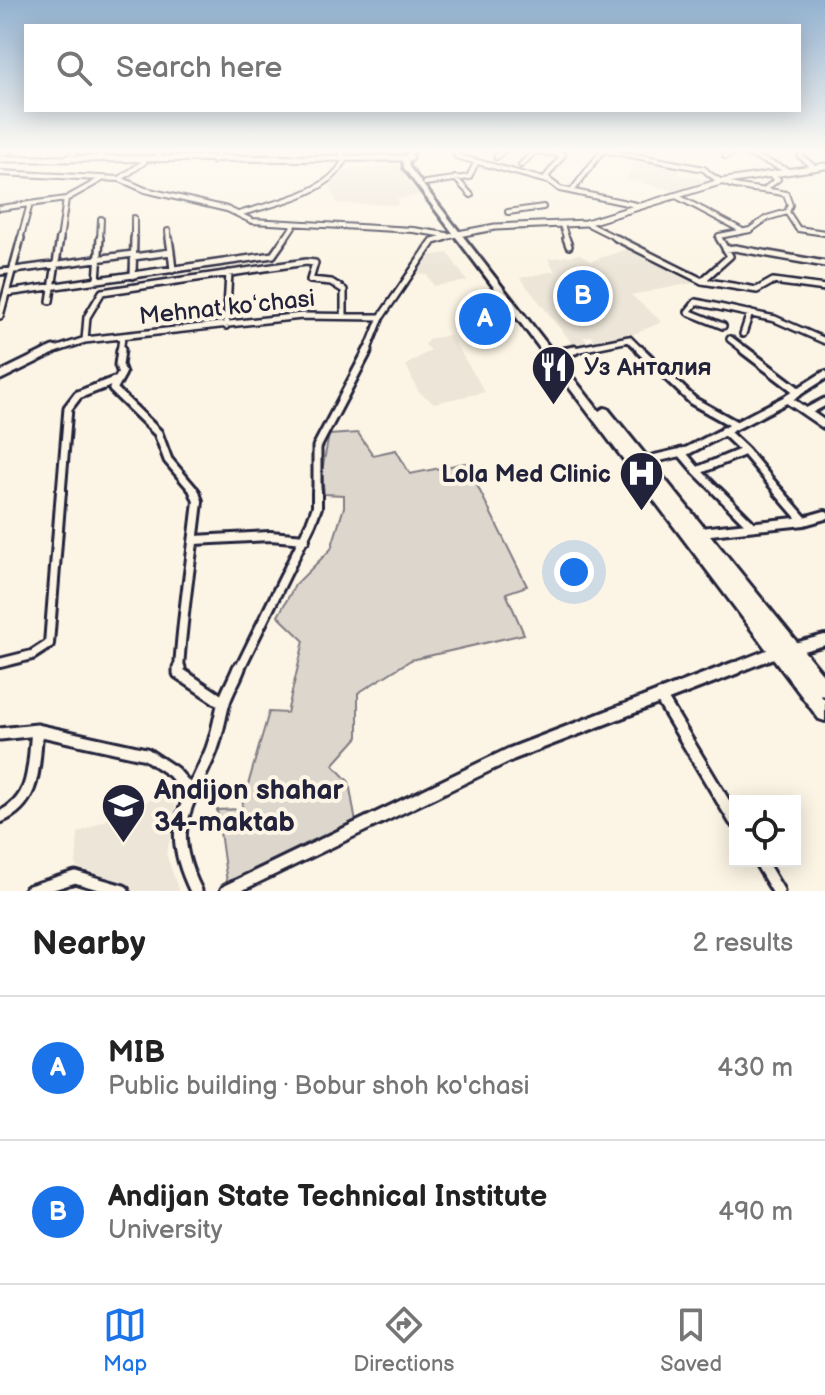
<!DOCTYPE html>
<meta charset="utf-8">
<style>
body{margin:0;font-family:"Balsamiq Sans",sans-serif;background:#f6f6f6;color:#222}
.controls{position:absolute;right:24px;bottom:24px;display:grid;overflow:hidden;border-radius:0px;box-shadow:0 4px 20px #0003}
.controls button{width:72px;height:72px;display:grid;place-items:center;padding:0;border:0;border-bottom:2px solid #e0e0e0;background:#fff;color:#222;font:40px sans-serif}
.you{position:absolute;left:574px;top:572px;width:28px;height:28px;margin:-20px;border:6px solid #fff;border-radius:50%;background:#1a73e8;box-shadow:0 0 0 12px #1a73e833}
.badge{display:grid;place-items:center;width:52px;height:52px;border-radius:50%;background:#1a73e8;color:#fff;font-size:26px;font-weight:700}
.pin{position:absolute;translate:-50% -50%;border:4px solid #fff;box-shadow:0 2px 8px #0006}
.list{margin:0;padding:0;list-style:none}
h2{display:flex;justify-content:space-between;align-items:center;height:104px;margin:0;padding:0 32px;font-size:34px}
h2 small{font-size:26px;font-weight:400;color:#767676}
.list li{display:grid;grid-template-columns:52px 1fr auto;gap:24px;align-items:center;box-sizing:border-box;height:144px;padding:0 32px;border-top:2px solid #e0e0e0}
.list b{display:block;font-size:30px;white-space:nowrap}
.list p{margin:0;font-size:26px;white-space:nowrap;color:#767676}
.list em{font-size:26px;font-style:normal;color:#767676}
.icon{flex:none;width:44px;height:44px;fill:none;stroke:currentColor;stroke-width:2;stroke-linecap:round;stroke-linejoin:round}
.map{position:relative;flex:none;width:825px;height:891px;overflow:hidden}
.search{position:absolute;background:#fff;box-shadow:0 4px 20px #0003;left:24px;right:24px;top:24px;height:88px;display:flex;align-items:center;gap:20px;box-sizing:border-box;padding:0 28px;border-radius:0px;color:#767676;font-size:30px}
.sheet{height:392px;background:#fff}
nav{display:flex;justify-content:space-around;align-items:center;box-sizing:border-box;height:112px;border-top:2px solid #e0e0e0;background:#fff;font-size:22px;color:#767676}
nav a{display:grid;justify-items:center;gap:4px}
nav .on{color:#1a73e8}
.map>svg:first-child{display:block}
</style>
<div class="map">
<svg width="825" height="891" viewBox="0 0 825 891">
<rect width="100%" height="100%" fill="#fcf5e5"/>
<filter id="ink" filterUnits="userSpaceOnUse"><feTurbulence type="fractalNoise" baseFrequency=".0125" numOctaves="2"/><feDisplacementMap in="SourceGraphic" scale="16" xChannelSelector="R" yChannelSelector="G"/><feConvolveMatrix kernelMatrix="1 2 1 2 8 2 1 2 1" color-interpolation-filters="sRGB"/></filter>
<g filter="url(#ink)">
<path fill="#ece5d8" d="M638 158 682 166 679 175 712 180 711 183 681 192 625 179Z
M398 166 419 195 397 199 399 205 337 203 328 182 346 171Z
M630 248 698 282 631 295 662 322 624 338 597 343 591 336 583 337 589 345 576 348 520 278 555 271 548 259 580 254 591 261Z
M448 253 467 281 434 286 427 275 416 273 425 256Z
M450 335 485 392 434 403 418 391 406 365 431 350 425 345 428 339Z
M176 793 174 825 166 854 179 891H133L131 885 76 867 78 833 150 800Z"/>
<path fill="#dcd6cc" stroke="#7f7c84" stroke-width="2" d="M358 433 373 455 396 450 410 474 466 463 527 586 506 593 524 634 411 660 358 693V737L333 765 349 782 356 823 227 883 217 810 241 809 269 712 287 713 304 641 278 616 295 585 331 549 344 507V495L324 494 322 471 329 435Z"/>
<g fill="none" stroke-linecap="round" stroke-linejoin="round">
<defs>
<path id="minor-far4" d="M455 150 456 156 551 182 560 189 641 206
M530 150 563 155 546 177 550 181
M604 150 704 169C725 192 758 187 786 194L790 205 787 212 767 218 750 230 719 236 720 240
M805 150 800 156 814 167
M0 154 11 150
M725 156 740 151 787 170
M496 157 504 150
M342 158 343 150
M67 159 77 150
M96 159 105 150
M155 159 163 150
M213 161 221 150
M521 165 536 150
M0 173 120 179 145 190 227 209 252 221 413 230 447 235
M455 178 471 195
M120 179 144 162
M425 183 469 177 476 163
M764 190 778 179 767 174
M572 191 603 150
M678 197 741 230
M66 199 102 179
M0 208 66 199 60 240
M508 212 543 207
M787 212 798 229 825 233
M239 214C273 203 327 195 344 161
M586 223 620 240
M562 225 567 240
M168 231 169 240
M20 240 30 204
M100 240 101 219
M134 240V218
M284 240 294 225
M437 240 458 234"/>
<path id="minor-far3" d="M169 238 171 252
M566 238 569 246
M616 238 702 281 757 290 773 281 825 288
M725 249 735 248 825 264
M133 257 171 252 173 270
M0 272 133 254
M133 276 134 238
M97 281 100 238
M702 281 730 256 719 238
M7 293 273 255 285 238
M50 301 60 238
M0 316 21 238
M226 326 229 273
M723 326 688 312 696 302 775 319 825 341
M743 334 750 313
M730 339 747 352
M85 340 87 317 102 292 306 262 315 263 310 280 331 282 344 290V316
M49 352 85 340 302 316 381 317 433 241 444 238
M120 352 122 338
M367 352 381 317
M565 352 629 339 642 352"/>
<path id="minor-far2" d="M121 350 119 365 122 373 113 389 158 433 168 460 196 493
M640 350 693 401 736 425
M744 350 798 391
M559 353 575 350
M0 376 53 350
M787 399 825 425
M806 412 825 402
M724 431 745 451
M681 452 697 471 745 451 780 493
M644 461 687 451 787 399 825 375
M697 471 719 493
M61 493 68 408 78 395 114 381
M317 493V447L368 350"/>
<path id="minor-far1" d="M717 491 750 524
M778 491 804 521 825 515
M701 532 804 521
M195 540 270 536 305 539
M0 663 32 655 49 644 61 491
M179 670C182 613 192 558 198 501L194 491
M239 670 311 523 317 507V491"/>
<path id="minor" d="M179 668V673L224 703
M660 696 735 821
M0 734 37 730 146 754 173 772 190 791
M0 817C37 801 33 765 37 730
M760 861 778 891
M30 891 75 877 123 891
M196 891C166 830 184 812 209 756 217 739 219 720 224 702 228 690 235 679 239 668"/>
<path id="tertiary-far2" d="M458 234 495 227 586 223 720 182 825 166"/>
<path id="tertiary-far1" d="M791 649 825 640
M730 670 778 651"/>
<path id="tertiary" d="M227 891 511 754 735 668"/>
<path id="secondary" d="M0 159 411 158"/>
<path id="primary" d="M411 150H417L408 158 409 167 599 411 604 408 608 409 825 677V696L820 695 825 700V721L819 719 404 168 402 158Z"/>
</defs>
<use href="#minor-far4" stroke="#22223b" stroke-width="8"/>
<use href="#minor-far3" stroke="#22223b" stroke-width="10"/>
<use href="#minor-far2" stroke="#22223b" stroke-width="13"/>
<use href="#minor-far1" stroke="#22223b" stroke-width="14"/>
<use href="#minor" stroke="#22223b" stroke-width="17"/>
<use href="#tertiary-far2" stroke="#22223b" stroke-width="9"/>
<use href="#tertiary-far1" stroke="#22223b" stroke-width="16"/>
<use href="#tertiary" stroke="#22223b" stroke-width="18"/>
<use href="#secondary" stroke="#22223b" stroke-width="9"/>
<use href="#primary" stroke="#22223b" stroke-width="6"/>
<use href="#minor-far4" stroke="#fcf5e5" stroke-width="4"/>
<use href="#minor-far3" stroke="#fcf5e5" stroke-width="5"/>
<use href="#minor-far2" stroke="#fcf5e5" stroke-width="7"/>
<use href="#minor-far1" stroke="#fcf5e5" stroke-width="8"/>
<use href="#minor" stroke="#fcf5e5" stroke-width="11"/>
<use href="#tertiary-far2" stroke="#fcf5e5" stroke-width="5"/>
<use href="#tertiary-far1" stroke="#fcf5e5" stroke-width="10"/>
<use href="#tertiary" stroke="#fcf5e5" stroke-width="12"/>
<use href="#secondary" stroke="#fcf5e5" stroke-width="5"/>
<use href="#primary" fill="#fcf5e5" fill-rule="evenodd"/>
</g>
</g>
<linearGradient id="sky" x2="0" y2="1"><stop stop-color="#92b1d0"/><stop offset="0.55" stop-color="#fefaf3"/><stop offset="1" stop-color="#fefaf3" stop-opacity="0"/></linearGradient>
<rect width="825" height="274" fill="url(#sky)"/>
<defs>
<symbol id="restaurant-pin" viewBox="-11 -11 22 30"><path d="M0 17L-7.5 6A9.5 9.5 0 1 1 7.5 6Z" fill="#22223b" stroke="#fcf5e5"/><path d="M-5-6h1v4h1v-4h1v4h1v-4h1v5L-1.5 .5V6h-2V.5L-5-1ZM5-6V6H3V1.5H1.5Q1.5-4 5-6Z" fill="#fff"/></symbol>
<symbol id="hospital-pin" viewBox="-11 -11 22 30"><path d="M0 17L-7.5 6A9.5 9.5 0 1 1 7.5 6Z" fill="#22223b" stroke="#fcf5e5"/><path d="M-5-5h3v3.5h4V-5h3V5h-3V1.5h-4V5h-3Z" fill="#fff"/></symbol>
<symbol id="school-pin" viewBox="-11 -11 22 30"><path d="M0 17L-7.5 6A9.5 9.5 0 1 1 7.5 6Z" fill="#22223b" stroke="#fcf5e5"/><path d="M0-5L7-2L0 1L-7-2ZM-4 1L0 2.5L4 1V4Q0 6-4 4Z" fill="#fff"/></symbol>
</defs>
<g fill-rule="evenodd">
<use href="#restaurant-pin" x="528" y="342" width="51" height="69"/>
<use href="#hospital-pin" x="616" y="448" width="51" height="69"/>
<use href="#school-pin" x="98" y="780" width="51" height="69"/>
</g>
<g text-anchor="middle" stroke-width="8" stroke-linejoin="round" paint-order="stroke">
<g font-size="24" fill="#22223b" stroke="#fcf5e5">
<text transform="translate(227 307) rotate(-6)" y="8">Mehnat koʻchasi</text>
</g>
<g font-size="24" font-weight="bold" fill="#22223b" stroke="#fcf5e5" text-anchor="start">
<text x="584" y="375">Уз Анталия</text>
<text x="611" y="482" text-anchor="end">Lola Med Clinic</text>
</g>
<g font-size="28" font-weight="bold" fill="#22223b" stroke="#fcf5e5" text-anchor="start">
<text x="154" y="799">Andijon shahar<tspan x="154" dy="32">34-maktab</tspan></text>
</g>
</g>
</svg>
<div class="controls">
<button><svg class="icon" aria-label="locate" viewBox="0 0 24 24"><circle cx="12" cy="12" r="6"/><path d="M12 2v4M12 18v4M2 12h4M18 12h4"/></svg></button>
</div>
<div class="you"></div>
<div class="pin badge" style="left:485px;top:319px">A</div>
<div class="pin badge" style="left:583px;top:296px">B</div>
<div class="search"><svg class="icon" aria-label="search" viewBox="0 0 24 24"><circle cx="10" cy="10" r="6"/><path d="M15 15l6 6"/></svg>Search here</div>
</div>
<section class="sheet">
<h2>Nearby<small>2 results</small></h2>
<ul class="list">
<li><span class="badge">A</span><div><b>MIB</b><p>Public building · Bobur shoh ko'chasi</p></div><em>430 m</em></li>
<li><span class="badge">B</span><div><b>Andijan State Technical Institute</b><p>University</p></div><em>490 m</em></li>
</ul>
</section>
<nav>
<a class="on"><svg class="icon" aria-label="map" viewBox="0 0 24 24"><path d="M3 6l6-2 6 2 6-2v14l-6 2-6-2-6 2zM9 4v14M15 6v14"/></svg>Map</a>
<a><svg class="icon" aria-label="directions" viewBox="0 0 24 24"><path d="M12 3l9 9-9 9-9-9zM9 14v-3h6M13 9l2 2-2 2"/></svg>Directions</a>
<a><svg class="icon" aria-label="saved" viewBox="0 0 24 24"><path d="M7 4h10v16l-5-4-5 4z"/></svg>Saved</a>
</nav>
